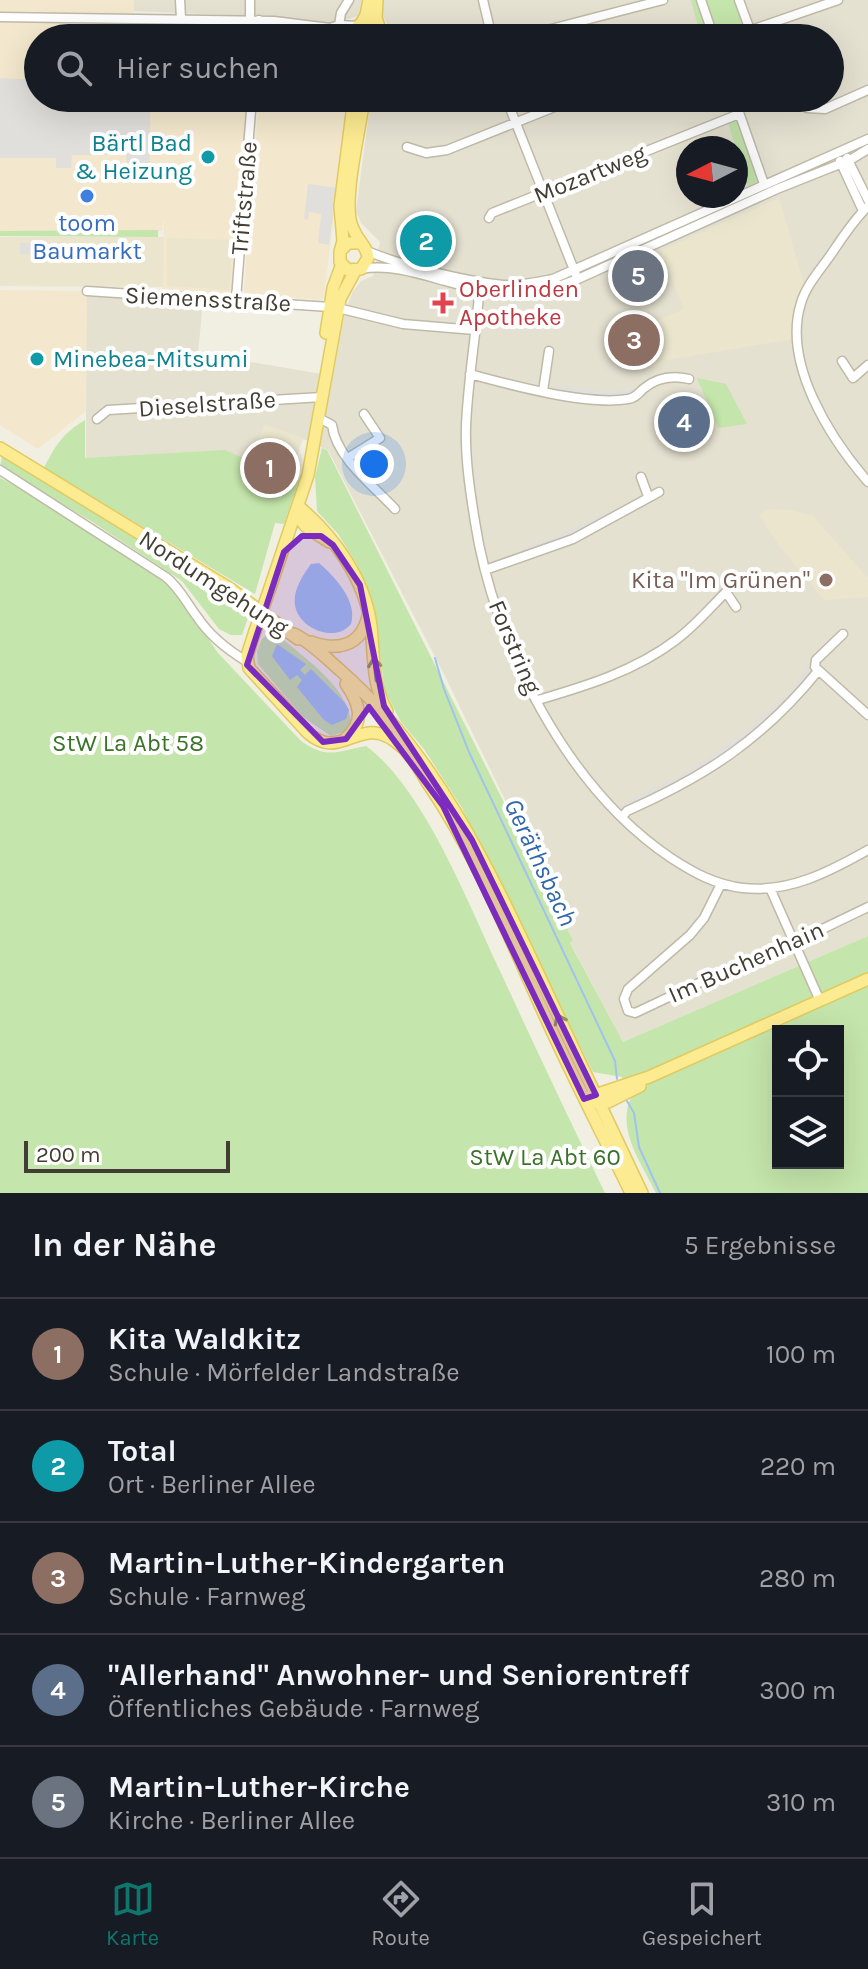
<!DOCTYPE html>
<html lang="de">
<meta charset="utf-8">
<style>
body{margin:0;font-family:Karla,sans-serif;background:#242831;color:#f1f3f6}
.controls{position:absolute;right:24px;bottom:24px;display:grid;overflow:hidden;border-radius:0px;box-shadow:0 8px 32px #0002}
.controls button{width:72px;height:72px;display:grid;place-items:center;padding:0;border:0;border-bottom:2px solid #363941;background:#171b24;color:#f1f3f6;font:40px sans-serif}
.compass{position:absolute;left:676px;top:136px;width:72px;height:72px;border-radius:50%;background:#171b24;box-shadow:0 8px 32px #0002;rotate:264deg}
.scale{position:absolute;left:24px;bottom:20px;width:206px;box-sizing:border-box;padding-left:8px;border:4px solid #423e33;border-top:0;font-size:22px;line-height:28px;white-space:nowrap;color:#423e33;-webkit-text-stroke:6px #fff;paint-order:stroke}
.you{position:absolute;left:374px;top:464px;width:28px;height:28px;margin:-20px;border:6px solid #fff;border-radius:50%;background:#1a73e8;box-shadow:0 0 0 12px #1a73e833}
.badge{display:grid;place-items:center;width:52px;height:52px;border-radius:50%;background:#0f766e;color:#fff;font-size:26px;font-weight:700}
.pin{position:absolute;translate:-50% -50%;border:4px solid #fff;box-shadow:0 2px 8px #0006}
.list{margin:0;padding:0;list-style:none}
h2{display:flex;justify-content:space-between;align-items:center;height:104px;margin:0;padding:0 32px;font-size:34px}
h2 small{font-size:26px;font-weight:400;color:#9ea1a6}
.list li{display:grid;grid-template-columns:52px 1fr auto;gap:24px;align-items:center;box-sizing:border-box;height:112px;padding:0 32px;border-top:2px solid #363941}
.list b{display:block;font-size:30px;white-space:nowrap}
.list p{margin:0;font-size:26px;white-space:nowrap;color:#9ea1a6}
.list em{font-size:26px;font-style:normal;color:#9ea1a6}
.icon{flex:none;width:44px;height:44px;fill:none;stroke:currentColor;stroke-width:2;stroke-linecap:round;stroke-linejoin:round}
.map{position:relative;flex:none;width:868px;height:1193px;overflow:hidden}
.search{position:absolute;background:#171b24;box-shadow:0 8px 32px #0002;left:24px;right:24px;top:24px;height:88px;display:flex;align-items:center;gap:20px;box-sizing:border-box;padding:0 28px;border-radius:44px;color:#9ea1a6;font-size:30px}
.sheet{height:664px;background:#171b24}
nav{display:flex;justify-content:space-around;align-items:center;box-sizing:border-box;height:112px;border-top:2px solid #363941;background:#171b24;font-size:22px;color:#9ea1a6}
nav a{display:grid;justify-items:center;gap:4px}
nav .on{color:#0f766e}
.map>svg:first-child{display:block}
</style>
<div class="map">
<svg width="868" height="1193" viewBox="0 0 868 1193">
<rect width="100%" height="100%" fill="#f1eee2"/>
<path fill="#e5e1d1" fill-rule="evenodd" d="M134 0H868V936L623 1042 570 942 573 940 443 672 328 450 303 439 281 498 242 484 117 457 86 458V295L203 301 198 353 333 376 345 312 352 293 361 281 373 276 380 242 361 223 356 211 371 98H830V38H387L388 26 384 18 357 16 331 25 255 16 134 11ZM688 148H736V196H688Z"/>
<path fill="#f3e8cd" d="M0 0H134V24L259 28 258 38H38V98H252L237 299 163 295 164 217 162 231H0Z
M259 98H349L324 295 321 300 246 293 244 290Z
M0 290 87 291 86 411 38 449 0 425Z"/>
<path fill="#eae5cc" d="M779 198 804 284 795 306 793 339 668 360 657 367 642 368 616 352 612 347 617 345 621 353 630 349 633 354 637 352 639 356 647 353 646 349 650 347 642 327 684 309 660 251Z
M0 237H164L163 287 0 286Z
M167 238 233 240 229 290 167 286Z
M264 424 303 438 281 498 242 484Z
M769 509 792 510 813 516 868 578V597L824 600 780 547 759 515Z"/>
<path fill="#c4e5ab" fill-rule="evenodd" d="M691 0H735L743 26 725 34 715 29 710 30 712 38H701Z
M737 121 759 177 757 182 748 186 728 123Z
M158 230V237L0 236V231Z
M697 378 726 384 747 424 718 428Z
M85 420V458L225 450 250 461 242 484 281 498 289 476 299 480 284 524 275 523 255 594 44 468C55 446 63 433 85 420Z
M322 448 327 450 573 940 570 943 623 1042 868 936V1193H656C642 1164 616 1129 631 1098L622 1077 593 1072 462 808 424 749 401 722 385 691 372 598 357 564 338 534 317 511 315 477ZM778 1031H838V1163H778Z
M2 456 203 579 250 612 242 635H231L219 629 182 581 91 521 0 467Z
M0 478 26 491 160 579 177 593 218 653 301 741C328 760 337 751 366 746 424 788 469 906 500 971 534 1045 569 1119 605 1193H0Z
M272 630C299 655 348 684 351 723L344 732 331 736 303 717 258 664 257 651 262 639Z"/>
<path fill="#e1dfdb" d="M175 27 246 28V34L250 35V38H175Z
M0 78 38 80V98H150V168H127L126 155H72L71 168H56V158H0Z
M308 184 337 188 329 245 318 243 321 214 309 212 308 220 304 219Z
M20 243H65V255L20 254Z
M555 385 609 391 633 389 634 395 596 396 554 391Z
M614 508 617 513 562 540 519 556 521 549 557 536Z
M809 663 814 666 793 697 749 736 713 762 660 793 632 804 630 799 682 775 742 734 782 699 795 686Z"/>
<path fill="#9fc3ee" d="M319 563C335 577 358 601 351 624 335 644 298 628 295 605 293 590 303 575 311 564Z
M277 644 306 664 300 670 305 675 311 669 345 703 349 710 346 719 332 725 324 720 297 687 302 680 297 675 290 680 272 656Z"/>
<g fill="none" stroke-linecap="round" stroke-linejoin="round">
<path stroke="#9fc3ee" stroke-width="2" d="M435 658 444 689 469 752 615 1061 617 1079
M627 1101 634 1113 639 1147 660 1193"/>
<defs>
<path id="minor" d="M180 0 181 18
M250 0V20
M483 0 492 38
M701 0 714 38
M739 0 750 30
M0 17 274 21 330 28 352 38
M776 22 782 38
M339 25 341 13 349 0
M330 28 339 25 357 26
M381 28 404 38
M257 38 259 20
M516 38 663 0
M728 38 838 0
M506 98 576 275
M734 98 764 184
M803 98 807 108 825 109 868 90
M407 147 426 153 447 150 577 98
M847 158 868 200
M840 161 863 211
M868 206C855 219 844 235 834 250 823 267 807 283 801 303 782 363 830 438 868 482
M489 218 492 213 739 114
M367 251C403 266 464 281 503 285 520 286 537 282 553 279L868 139
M361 269C390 264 417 273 445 281 491 295 533 298 578 279L777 189 850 160 868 149
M480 282C477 330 468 378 466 426 465 458 470 491 475 522 494 645 567 788 671 858 694 873 716 885 743 888 789 893 829 872 868 850
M87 291 330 307
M236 299 252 98
M338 308 403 324 475 330
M842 361 853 378 868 365
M470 374C510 385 588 406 628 399 635 398 638 394 643 389 657 377 672 375 689 379
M543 391 549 351
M319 418 332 425C336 458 374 486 395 509
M97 419 108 410 322 397
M348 458 380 438 364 414
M0 470 166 577C180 588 187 604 198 618 210 636 228 650 246 661
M641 477 648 496
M485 570 573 539 659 492
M843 634 816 660 815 667 868 715
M538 700C586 686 635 671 676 640 695 626 710 608 726 592L736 607
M622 817 627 811C706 776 763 739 818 671
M721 884 704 918 690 935 628 989 624 999 628 1011 635 1013 737 965 750 964 868 907
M770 888 820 1001"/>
<path id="major" d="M377 0 376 18 383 38
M362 22 366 15 369 0
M355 38C354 24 366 17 378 24
M359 243H348L340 251V262L348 270 361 269 368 258C367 244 353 238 350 219 345 189 360 130 364 98
M341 248 343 241 340 206 354 98
M326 333 333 288 342 264
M0 448 229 588 298 639
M298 506C334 536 365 579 371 626 374 655 372 686 387 711
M298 511C299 527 317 533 329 542
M270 588 308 475 340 299 355 271
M255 631 247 656 249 668 308 733C343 764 361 709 401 746 413 756 421 772 429 785 476 854 507 932 541 1007 569 1070 601 1131 631 1193
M294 634C312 643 326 658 341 671 442 760 495 882 551 1001 581 1065 612 1129 642 1193
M311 642C337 651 361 647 368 616
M346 684C359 703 366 721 346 738
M589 1097 649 1077 868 979
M593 1102H608L640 1086"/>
</defs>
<use href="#minor" stroke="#bfbaa8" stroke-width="11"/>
<use href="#major" stroke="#e0ca61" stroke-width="14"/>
<use href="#minor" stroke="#fff" stroke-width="8"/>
<use href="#major" stroke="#fceb91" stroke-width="11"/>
<defs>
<path id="major-bridge" d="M255 631 270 588"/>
</defs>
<use href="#major-bridge" stroke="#e0ca61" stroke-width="14" stroke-linecap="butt"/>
<use href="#major-bridge" stroke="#fceb91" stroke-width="11"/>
</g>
<defs><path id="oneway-shaft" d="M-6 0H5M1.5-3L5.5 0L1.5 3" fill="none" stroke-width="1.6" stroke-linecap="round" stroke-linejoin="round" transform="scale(2)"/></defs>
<g stroke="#968c5d">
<use href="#oneway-shaft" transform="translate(375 669) rotate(-96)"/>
<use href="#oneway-shaft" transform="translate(562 1025) rotate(-115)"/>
</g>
<path fill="#7b2cbf" fill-opacity="0.2" stroke="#7b2cbf" stroke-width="6" stroke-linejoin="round" d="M302 536H321L333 545 360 585 384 706 472 840 596 1095 584 1099 443 806 369 707 346 739 323 742 247 665 284 552Z"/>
<g fill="#0f9aa8" stroke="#fff" stroke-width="3">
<circle cx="208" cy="157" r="8"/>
<circle cx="37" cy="359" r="8"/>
</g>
<circle fill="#3f7fe0" stroke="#fff" stroke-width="3" cx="87" cy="196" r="8"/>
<path fill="#e0444e" stroke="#fff" stroke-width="3" d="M439 291h8v8h8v8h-8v8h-8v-8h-8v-8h8z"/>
<circle fill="#8d6e63" stroke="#fff" stroke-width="3" cx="826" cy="580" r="8"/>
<g text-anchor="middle" stroke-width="8" stroke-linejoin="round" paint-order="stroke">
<g font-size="24" fill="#0d838f" stroke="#fff" text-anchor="end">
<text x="192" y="151">Bärtl Bad<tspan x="192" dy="28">&amp; Heizung</tspan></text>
<text x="53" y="367" text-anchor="start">Minebea-Mitsumi</text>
</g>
<g font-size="24" fill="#423e33" stroke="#fff">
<text transform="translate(590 174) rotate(-22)" y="8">Mozartweg</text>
<text transform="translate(244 198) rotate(-85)" y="8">Triftstraße</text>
<text transform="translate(208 299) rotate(3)" y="8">Siemensstraße</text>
<text transform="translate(207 404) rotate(-4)" y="8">Dieselstraße</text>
<text transform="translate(214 583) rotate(33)" y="8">Nordumgehung</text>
<text transform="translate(515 647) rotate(67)" y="8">Forstring</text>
<text transform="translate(746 962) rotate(-24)" y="8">Im Buchenhain</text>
</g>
<g font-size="24" fill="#366cbe" stroke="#fff">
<text x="87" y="231">toom<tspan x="87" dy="28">Baumarkt</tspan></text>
</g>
<g font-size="24" fill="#be3a42" stroke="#fff" text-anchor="start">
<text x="459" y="297">Oberlinden<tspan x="459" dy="28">Apotheke</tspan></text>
</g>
<g font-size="24" fill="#785e54" stroke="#fff" text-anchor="end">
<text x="810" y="588">Kita "Im Grünen"</text>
</g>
<g font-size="24" fill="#3b7229" stroke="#fff">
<text x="128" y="751">StW La Abt 58</text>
<text x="545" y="1165">StW La Abt 60</text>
</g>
<g font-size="26" font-style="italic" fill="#3067aa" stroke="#fff">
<text transform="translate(541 862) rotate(65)" y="9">Geräthsbach</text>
</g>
</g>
</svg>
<div class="controls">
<button><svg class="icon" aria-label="locate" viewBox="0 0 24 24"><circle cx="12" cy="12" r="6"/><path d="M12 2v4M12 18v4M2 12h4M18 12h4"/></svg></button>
<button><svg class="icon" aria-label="layers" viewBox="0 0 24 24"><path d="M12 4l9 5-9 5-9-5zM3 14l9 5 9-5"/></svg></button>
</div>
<svg class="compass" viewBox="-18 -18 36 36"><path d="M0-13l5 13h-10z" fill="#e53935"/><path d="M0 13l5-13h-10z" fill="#9ea1a6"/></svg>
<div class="scale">200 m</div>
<div class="you"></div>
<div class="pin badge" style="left:270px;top:468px;background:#8d6e63">1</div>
<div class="pin badge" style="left:426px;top:241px;background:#0f9aa8">2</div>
<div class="pin badge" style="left:634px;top:340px;background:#8d6e63">3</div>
<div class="pin badge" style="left:684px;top:422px;background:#5c6f8a">4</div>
<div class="pin badge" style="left:638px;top:276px;background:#6b7280">5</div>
<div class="search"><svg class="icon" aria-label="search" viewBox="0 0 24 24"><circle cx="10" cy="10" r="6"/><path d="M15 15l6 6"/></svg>Hier suchen</div>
</div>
<section class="sheet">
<h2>In der Nähe<small>5 Ergebnisse</small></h2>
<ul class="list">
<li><span class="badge" style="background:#8d6e63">1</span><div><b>Kita Waldkitz</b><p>Schule · Mörfelder Landstraße</p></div><em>100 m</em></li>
<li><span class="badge" style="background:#0f9aa8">2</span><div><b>Total</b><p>Ort · Berliner Allee</p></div><em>220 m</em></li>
<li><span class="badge" style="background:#8d6e63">3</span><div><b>Martin-Luther-Kindergarten</b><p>Schule · Farnweg</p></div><em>280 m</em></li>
<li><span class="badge" style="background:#5c6f8a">4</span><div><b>&quot;Allerhand&quot; Anwohner- und Seniorentreff</b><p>Öffentliches Gebäude · Farnweg</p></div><em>300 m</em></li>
<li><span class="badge" style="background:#6b7280">5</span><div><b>Martin-Luther-Kirche</b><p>Kirche · Berliner Allee</p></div><em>310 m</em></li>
</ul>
</section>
<nav>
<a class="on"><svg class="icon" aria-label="map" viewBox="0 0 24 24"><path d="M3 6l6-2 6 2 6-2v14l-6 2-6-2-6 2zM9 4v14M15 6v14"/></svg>Karte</a>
<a><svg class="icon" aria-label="directions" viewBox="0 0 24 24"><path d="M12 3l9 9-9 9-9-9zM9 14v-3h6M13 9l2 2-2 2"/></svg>Route</a>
<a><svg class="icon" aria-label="saved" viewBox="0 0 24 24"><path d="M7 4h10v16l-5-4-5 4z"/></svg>Gespeichert</a>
</nav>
